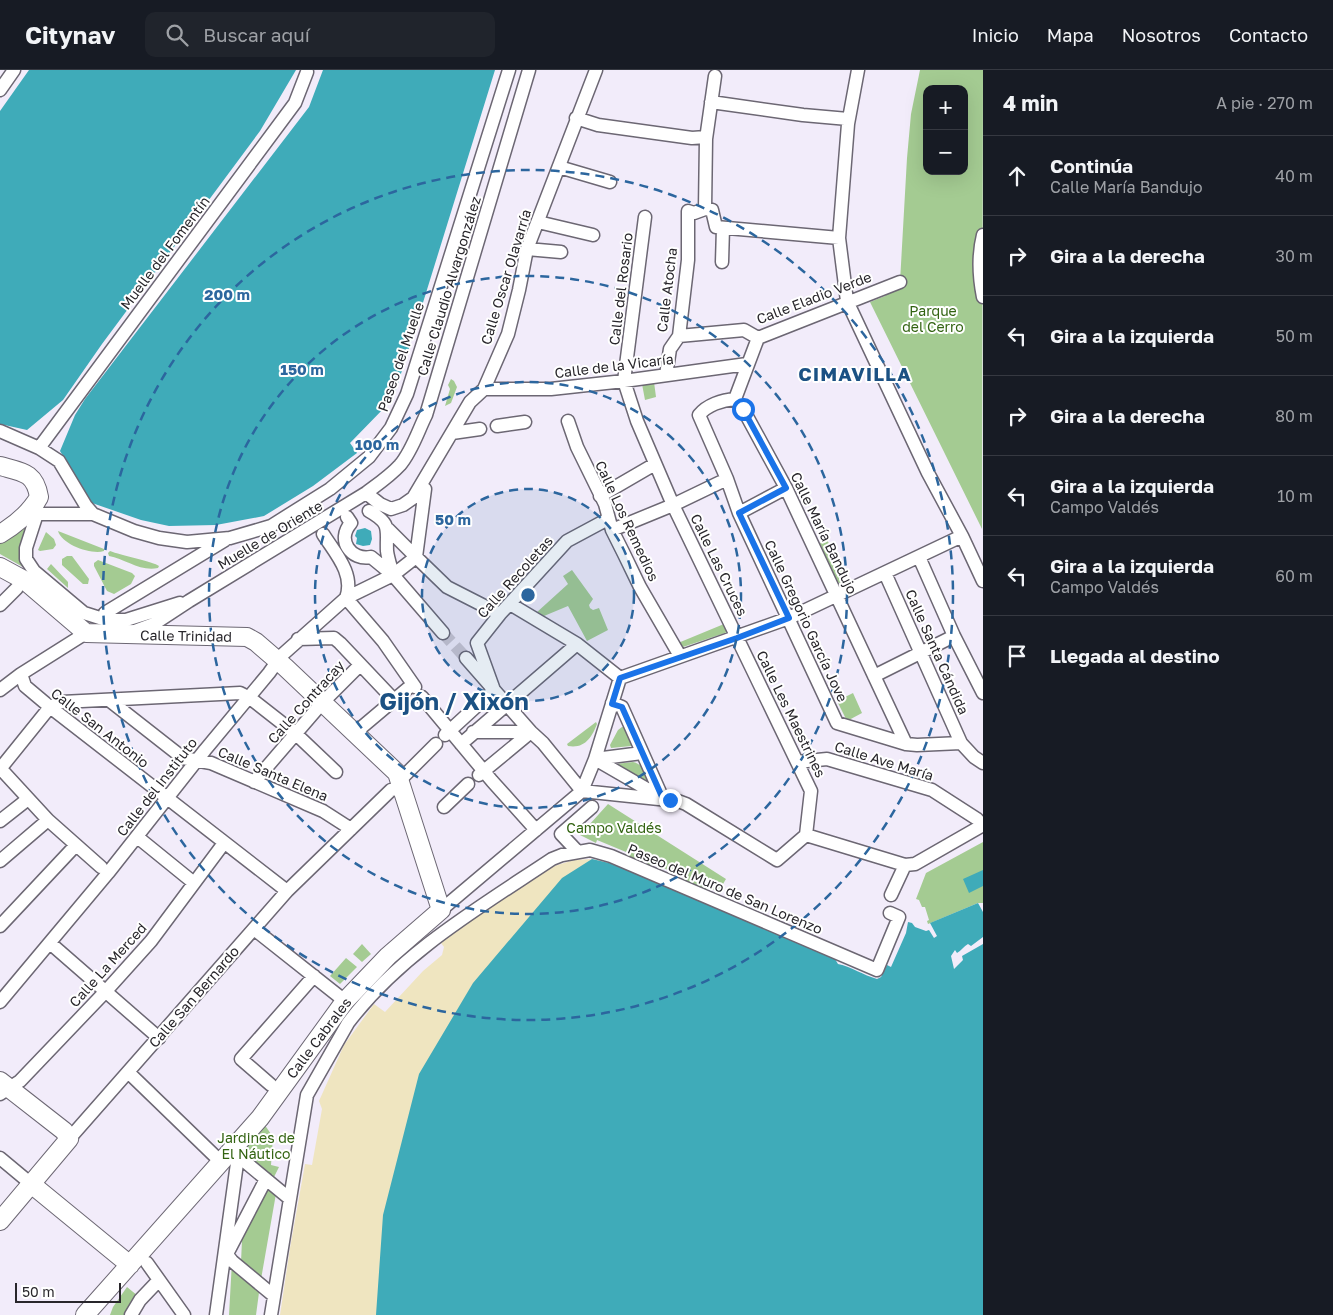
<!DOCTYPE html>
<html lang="es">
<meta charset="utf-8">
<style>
body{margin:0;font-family:"Golos Text",sans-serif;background:#20242c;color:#f1f3f6}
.controls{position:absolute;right:15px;top:15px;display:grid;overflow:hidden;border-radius:10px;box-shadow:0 5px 20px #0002}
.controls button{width:45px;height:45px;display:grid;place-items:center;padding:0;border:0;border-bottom:1px solid #363941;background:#171b24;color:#f1f3f6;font:25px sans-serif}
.scale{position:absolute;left:15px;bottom:12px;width:106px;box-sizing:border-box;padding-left:5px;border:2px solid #28262b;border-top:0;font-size:14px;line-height:18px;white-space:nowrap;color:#28262b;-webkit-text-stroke:4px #fff;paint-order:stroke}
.stop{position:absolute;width:15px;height:15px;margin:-11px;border:4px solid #1a73e8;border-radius:50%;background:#fff}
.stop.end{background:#1a73e8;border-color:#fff;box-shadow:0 1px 5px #0008}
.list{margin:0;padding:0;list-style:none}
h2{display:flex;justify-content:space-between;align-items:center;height:65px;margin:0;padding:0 20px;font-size:21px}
h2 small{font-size:16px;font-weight:400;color:#9ea1a6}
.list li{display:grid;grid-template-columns:32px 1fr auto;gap:15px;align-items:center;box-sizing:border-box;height:80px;padding:0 20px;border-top:1px solid #363941}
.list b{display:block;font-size:19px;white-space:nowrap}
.list p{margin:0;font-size:16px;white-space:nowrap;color:#9ea1a6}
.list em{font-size:16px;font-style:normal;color:#9ea1a6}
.icon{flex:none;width:28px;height:28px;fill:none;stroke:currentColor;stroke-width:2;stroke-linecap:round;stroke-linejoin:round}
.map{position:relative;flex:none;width:983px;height:1245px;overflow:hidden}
header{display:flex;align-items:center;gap:30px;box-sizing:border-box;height:70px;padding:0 25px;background:#171b24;border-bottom:1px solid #363941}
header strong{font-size:24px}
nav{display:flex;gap:28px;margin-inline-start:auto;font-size:18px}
.search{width:350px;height:45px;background:#20242c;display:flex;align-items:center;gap:12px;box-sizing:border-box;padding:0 18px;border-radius:10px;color:#9ea1a6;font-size:19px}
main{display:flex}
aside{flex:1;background:#171b24}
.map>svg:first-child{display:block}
</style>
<header>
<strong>Citynav</strong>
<div class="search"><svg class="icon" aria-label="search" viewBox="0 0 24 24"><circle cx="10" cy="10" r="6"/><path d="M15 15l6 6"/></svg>Buscar aquí</div>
<nav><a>Inicio</a><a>Mapa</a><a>Nosotros</a><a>Contacto</a></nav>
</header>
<main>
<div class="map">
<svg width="983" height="1245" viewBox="0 0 983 1245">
<rect width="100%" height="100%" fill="#f2ecfa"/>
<path fill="#a4cb92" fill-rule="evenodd" d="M920 0H983L982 459 870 232 885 226 900 212 907 88 911 44ZM927 19H964V101H927Z
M451 309 454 311 457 317 451 333 445 336 450 319 448 315Z
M654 312 656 327 645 330 642 314Z
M28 454 20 481 23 497 0 484V473Z
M58 461 104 479V481C92 485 62 475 58 461Z
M46 462 54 469 56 475 53 479 40 481 38 480Z
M827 470 850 511 839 513 836 510 820 473Z
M110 481C120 485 154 492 159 496L158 498C141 502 125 489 109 486L108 483Z
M67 486H72L89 509 88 514H83L62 495V489Z
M98 490 132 503 135 506 131 514 114 524 107 521 94 496V493Z
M51 494 68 512V518L47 499Z
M572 500 593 529 589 535 590 538 593 540 599 538 608 560 587 571 568 536 544 546 536 543 568 514 563 506Z
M724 554 728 562 680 578 678 573Z
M853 623 862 643 847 651 837 631Z
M596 652 597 654C592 667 585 679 568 676L567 674Z
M622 657H625L633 673 631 676 611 678 610 675 618 660Z
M633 692C644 694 646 705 649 714L616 694Z
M608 734 726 809 717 824 716 821 709 818 707 820 683 810V807L653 793 652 796 626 785V782L597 770 596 773 580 765Z
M983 772V833H978L928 854 927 851 929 850 925 837H922L919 830 916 829 926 803Z
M362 874 371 884 362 892 353 884Z
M346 888 357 897 340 914 330 906Z
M260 1048 273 1067 271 1095 279 1097 273 1109 277 1118 260 1215 256 1245H229L232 1191 241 1192 242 1170 238 1169 266 1109 238 1086Z
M127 1217 138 1226 127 1245H110L113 1237Z"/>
<path fill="#efe5c0" d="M592 789 609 793 445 1245H280L290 1178 305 1094 312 1095 322 1039 319 1031 344 975 374 934 385 942 423 901 442 885 444 877 441 873 471 849 537 806 554 796 574 790Z"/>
<path fill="#3fabb9" d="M29 0H296L260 61 102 274 63 330 27 360 0 354V41Z
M323 0H495L395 323 387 335 350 373 357 383 313 416 264 446 216 455 169 456 141 450 92 433 60 381 75 345 85 329 309 37Z
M365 458 371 461 372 469 370 475 363 476 356 474 357 468 355 466 357 460Z
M592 789 609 793 679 821 835 889 838 894C852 897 863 905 877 909L881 907 887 895 891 897 906 863 908 852 912 853 915 857 926 861 929 860 934 868 937 866 930 853 978 833 983 842V867L971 876 968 874C964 876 961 881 957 883L955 880 951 886 954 899 963 890 962 886 983 874V1245H376L383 1145 419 1004 473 913 562 808Z
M983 800V816L969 823 963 809Z"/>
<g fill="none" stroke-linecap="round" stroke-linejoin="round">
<path stroke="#cac4d1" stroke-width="12" stroke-dasharray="12 6" stroke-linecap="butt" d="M443 563 466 588"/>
<defs>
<path id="street" d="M858 0 848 54 839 168 847 231 928 403 962 466 983 511
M0 20 14 0
M711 32 803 45 848 49
M576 48 598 55 692 68 706 67
M559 97 610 112
M705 139 712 140 716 157 839 168
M645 147 624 311 637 351 673 435 811 721 806 765
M538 152 593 165
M983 165C978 185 979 207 983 227
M527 179 561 182
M722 192 723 158
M679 266 744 260 758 268
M758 268 900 212
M666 305 670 279 679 266 688 190V141L694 143 705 139 706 69 715 6
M484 319H551L624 311 747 294
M735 329C722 330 707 335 699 345L727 409 739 443 837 653 906 674 917 675 961 673 974 687 983 693
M735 329 743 339 786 418 906 674
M735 329 758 268
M568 351 577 377 605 434 612 460 624 484 640 517 680 586
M497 356 525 352
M0 361 39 378 59 391 86 436 93 444 134 461 159 468 187 472 230 468 271 456 330 419 369 387 391 358 407 324 509 0
M452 363 480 359
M39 378 295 33 307 2
M366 423 380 434 391 439 403 435 413 428 470 332 484 319 508 264 519 220 527 179 596 0
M600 426 655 394
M38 430 36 447 26 478V489L34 501 84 543 106 550H126L180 533
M369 441C392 454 386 459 387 481 388 489 391 497 393 505
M739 443 786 418
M41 444H93
M347 447 351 453C336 470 351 491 371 487L393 505 443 563
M388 459 416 487
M612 460 673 435 727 409
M323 464C335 483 355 504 346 528
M416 487 425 419
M919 487 954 566 983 623
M885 503 961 673
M346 528 383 571 415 617
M510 534 577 574 620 608
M0 535 17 518
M105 543 225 470
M135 561 154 554 189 531 366 423C378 414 390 406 400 395 412 381 418 361 426 345L529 0
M298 569 334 568 340 573 394 630
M466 588 531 662 543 673 582 721
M21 604 25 616 50 637 287 821
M874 606 954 566
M620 608 789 548 962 466
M0 620 21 604 86 563
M422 627 492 711 536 760
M109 630 183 688 211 693 323 741 351 759
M612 633 622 637 663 729
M362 657 413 614
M473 662H531
M445 665 494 620 477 573 500 544 567 471 608 449
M461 674 577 574
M595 689 659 726
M595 689 642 683
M797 692 827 689 932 720 977 749 982 755
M0 699 50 637 62 632 240 623 250 628 296 664 336 702
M1 699 48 750 101 797
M479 705 531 662
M399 711 436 674
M254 712 322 633 360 595
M582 721 678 731 686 734 777 790 806 765
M444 737 468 714
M0 751 28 729
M806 765 905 795 915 794 983 755
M141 770 194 813
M577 781 561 764 592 737
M0 791 48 750
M891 825 905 795
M441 840 582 721 595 689 620 608
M0 856 76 775
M254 859 345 931
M50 873 159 968
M0 932 108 803 205 680 269 603 282 585 346 528 393 505 416 487 447 517 500 544
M128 1002 221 1092
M271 1015 241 989 314 906
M0 1024 20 1011 106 921 151 871 224 773
M69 1069 287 821 391 720 401 718
M234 1081 238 1086 290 1129
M0 1088 30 1113
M225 1182 232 1191 274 1226
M228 1182 266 1109
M147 1193 184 1245
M131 1245 140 1230 159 1210
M216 1245 238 1086
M271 1245 307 1025 348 953C401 883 480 837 552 789L562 785 590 780 611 786 877 900 899 847 890 843"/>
<path id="secondary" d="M0 396C22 402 35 402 39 427 30 443 15 455 0 464
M0 497 24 510 86 563 247 567 256 572 285 597 397 703 441 840 388 886 345 931 260 1048 85 1245
M0 1011 64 1061 69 1069 0 1151
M30 1113 130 1195"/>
</defs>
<use href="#street" stroke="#6c6773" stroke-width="15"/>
<use href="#secondary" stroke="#6c6773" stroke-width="20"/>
<use href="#street" stroke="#fff" stroke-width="12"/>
<use href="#secondary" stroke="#fff" stroke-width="18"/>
</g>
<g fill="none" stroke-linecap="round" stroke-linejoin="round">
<path stroke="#1a73e8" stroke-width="6" d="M670 730 663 729 622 637 612 634 620 608 737 568 789 548 739 443 786 418 743 339"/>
</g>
<circle cx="528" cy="525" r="106" fill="#2c669e" fill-opacity=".12"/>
<g fill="none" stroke="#2c669e" stroke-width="2.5" stroke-dasharray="9 6">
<circle cx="528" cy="525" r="106"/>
<circle cx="528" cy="525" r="213"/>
<circle cx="528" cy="525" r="319"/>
<circle cx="528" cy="525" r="425"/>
</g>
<g text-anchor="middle" stroke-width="4" stroke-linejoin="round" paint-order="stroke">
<g font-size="14" fill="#28262b" stroke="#fff">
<text transform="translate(165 183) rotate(-53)" y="5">Muelle del Fomentín</text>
<text transform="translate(506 207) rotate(-73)" y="5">Calle Oscar Olavarría</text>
<text transform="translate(449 216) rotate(-73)" y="5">Calle Claudio Alvargonzález</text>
<text transform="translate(621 219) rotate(-83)" y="5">Calle del Rosario</text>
<text transform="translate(667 220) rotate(-83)" y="5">Calle Atocha</text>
<text transform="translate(814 228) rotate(-21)" y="5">Calle Eladio Verde</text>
<text transform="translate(401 287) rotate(-71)" y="5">Paseo del Muelle</text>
<text transform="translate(614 296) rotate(-7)" y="5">Calle de la Vicaría</text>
<text transform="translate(627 451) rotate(65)" y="5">Calle Los Remedios</text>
<text transform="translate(824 463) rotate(64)" y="5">Calle María Bandujo</text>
<text transform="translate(270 465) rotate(-31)" y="5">Muelle de Oriente</text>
<text transform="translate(719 495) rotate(64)" y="5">Calle Las Cruces</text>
<text transform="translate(515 507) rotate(-48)" y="5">Calle Recoletas</text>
<text transform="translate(806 551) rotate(65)" y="5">Calle Gregorio García Jove</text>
<text transform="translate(186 566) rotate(1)" y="5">Calle Trinidad</text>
<text transform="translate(937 582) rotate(66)" y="5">Calle Santa Cándida</text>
<text transform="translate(306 632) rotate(-48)" y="5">Calle Contracay</text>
<text transform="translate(791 644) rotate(64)" y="5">Calle Les Maestrines</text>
<text transform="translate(100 658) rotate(38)" y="5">Calle San Antonio</text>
<text transform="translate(884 691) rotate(17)" y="5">Calle Ave María</text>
<text transform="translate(273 704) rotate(23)" y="5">Calle Santa Elena</text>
<text transform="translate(157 717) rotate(-52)" y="5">Calle del Instituto</text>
<text transform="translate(725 819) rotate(23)" y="5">Paseo del Muro de San Lorenzo</text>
<text transform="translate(108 895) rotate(-48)" y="5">Calle La Merced</text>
<text transform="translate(194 927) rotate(-49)" y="5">Calle San Bernardo</text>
<text transform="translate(319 968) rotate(-53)" y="5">Calle Cabrales</text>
</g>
<g font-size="14" fill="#326311" stroke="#fff">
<text x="933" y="246">Parque<tspan x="933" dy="16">del Cerro</tspan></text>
<text x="614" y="763">Campo Valdés</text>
<text x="256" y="1073">Jardines de<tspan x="256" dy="16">El Náutico</tspan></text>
</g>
<g font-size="19" font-weight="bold" letter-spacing="1" fill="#1b5183" stroke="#fff">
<text x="855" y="311">CIMAVILLA</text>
</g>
<g font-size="24" font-weight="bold" fill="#1b5183" stroke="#fff">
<text x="454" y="640">Gijón / Xixón</text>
</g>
</g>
<circle cx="528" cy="525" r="8" fill="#2c669e" stroke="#fff" stroke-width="2.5"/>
<g font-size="15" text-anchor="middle" font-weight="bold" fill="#2c669e" stroke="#fff" stroke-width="4" stroke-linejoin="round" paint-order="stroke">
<text x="227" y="230">200 m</text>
<text x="302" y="305">150 m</text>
<text x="377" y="380">100 m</text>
<text x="453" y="455">50 m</text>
</g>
</svg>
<div class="controls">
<button>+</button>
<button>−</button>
</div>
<div class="scale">50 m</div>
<div class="stop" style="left:743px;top:339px"></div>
<div class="stop end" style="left:670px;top:730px"></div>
</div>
<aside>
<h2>4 min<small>A pie · 270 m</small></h2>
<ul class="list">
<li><svg class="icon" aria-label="ahead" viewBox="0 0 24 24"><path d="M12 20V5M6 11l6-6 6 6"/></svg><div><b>Continúa</b><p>Calle María Bandujo</p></div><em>40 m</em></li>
<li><svg class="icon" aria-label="right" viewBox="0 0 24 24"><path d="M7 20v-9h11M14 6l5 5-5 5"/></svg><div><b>Gira a la derecha</b></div><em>30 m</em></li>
<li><svg class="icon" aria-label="left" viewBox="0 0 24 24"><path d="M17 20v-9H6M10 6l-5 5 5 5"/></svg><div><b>Gira a la izquierda</b></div><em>50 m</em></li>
<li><svg class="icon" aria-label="right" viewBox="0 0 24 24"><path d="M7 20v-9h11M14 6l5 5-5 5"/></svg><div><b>Gira a la derecha</b></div><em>80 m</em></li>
<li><svg class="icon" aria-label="left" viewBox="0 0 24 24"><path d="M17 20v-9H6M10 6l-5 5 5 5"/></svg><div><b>Gira a la izquierda</b><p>Campo Valdés</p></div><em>10 m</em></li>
<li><svg class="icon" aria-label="left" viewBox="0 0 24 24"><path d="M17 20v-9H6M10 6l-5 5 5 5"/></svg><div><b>Gira a la izquierda</b><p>Campo Valdés</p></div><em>60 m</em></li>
<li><svg class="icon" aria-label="arrive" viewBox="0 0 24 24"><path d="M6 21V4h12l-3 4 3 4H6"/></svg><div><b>Llegada al destino</b></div></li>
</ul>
</aside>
</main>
